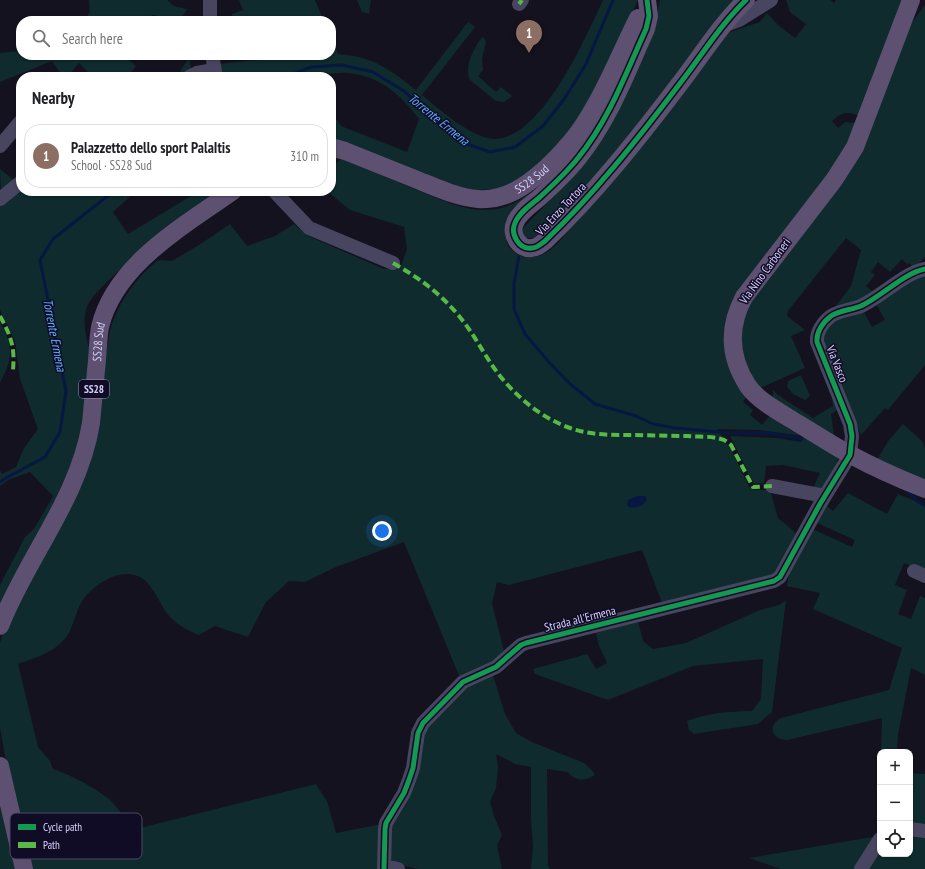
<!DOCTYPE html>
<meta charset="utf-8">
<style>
body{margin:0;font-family:"PT Sans Narrow",sans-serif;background:#f2f2f2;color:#202124}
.controls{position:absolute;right:12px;bottom:12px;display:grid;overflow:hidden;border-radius:8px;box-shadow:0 1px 3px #0004}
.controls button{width:36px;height:36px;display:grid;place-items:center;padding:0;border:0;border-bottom:1px solid #e0e0e0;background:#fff;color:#202124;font:20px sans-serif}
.you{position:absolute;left:382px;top:531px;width:14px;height:14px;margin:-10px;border:3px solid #fff;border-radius:50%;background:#1a73e8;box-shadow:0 0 0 6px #1a73e833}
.badge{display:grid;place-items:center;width:26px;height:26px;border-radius:50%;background:#7c3aed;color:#fff;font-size:13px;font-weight:700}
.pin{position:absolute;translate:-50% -33px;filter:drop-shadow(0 1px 2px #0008)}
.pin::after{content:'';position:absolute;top:21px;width:14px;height:12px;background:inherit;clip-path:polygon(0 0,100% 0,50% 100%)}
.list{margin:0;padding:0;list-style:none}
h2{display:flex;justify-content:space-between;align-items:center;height:52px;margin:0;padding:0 16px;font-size:17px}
h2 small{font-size:13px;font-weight:400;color:#757577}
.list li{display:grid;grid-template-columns:26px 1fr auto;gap:12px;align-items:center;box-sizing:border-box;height:64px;margin:0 8px 8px;padding:0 8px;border:1px solid #e0e0e0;border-radius:16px}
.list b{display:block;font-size:15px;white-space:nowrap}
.list p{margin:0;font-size:13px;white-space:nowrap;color:#757577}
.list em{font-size:13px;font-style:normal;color:#757577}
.icon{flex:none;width:22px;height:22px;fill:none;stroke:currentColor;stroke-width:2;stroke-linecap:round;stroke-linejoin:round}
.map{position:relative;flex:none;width:925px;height:869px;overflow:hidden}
.search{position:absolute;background:#fff;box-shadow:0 1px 3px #0004;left:16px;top:16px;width:320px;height:44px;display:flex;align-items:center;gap:10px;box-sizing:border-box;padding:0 14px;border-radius:16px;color:#757577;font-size:15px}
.panel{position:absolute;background:#fff;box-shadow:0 1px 3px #0004;left:16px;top:72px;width:320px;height:124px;border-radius:16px}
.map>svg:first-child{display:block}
</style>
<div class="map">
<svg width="925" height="869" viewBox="0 0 925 869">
<rect width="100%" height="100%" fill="#14121f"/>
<path fill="#0f2b2d" d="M89 0H167L174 6 187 9 181 19 191 21H181L180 19 152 15 148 21H127L124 19 123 21H84L90 12Z
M239 0H315L324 21H233L232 14 243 10Z
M357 0H371L369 14 362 12Z
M603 0H638L585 111 554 149 522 178 498 189 474 190 458 186 331 139V119L337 120 341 126 407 152 419 119C400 94 380 76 348 73 337 72 324 75 313 76V77H207L218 64 257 60V55H331V37L338 54C374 57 388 68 416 90L468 22 475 27 422 95C439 109 472 138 494 139 541 140 586 37 603 0Z
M660 0H735L634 132 544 231 534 238H525L522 231 524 227 578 172 595 149 653 32Z
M786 0H830L834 3 836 0H905L860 116C847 111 842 112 832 121L838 128 845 122 857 123 844 155 733 305 747 396 743 402 753 410 750 415 762 425 771 414 839 456 835 467 822 489 813 488 820 473 783 465 766 466 764 483 754 484 730 436 777 438 801 442 804 436 759 430 717 429 732 451 749 487 754 490H770L778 518 796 533 778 572 772 576 662 603 642 550 509 585 497 582 492 603 505 655 460 678 404 542 336 567 305 582 289 581 266 602 248 637 215 626 199 635C189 631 179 626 171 618 160 607 154 584 140 577 119 566 89 587 80 605 75 615 73 627 67 636 56 652 35 658 18 664L38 747 50 761 53 769C73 776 92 786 109 799 118 807 125 819 132 830L316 784 327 801 336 833 382 824 381 869H33L6 761 0 728V643L3 632 72 502 106 356C107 347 108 339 110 331 118 302 136 278 158 260L172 261 199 245 230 224 247 246 275 236 294 224 308 236 384 269 401 266 407 249 404 227 350 210 327 191H331V168L341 159C365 168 388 178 412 188 435 197 462 211 488 210 506 209 518 202 532 191 527 196 520 201 516 206 513 211 506 226 506 231 503 253 526 263 544 254 557 247 566 233 576 222L727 33 760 22 767 13 779 26 795 38 806 24 790 12Z
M925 5V257L914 268 909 263 907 264 902 259 890 272 878 262 871 272 875 275 866 286 876 295 835 307 851 286 861 250 846 238 788 311 787 316 805 330 791 336 805 368 758 389 738 350 747 304 842 182 905 32Z
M483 36 486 42 482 59 483 70 478 76 496 92 501 87 512 96 504 102 496 101 469 79C465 63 474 48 483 36Z
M21 41V55H123L136 66 127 77H88L90 74 79 63 67 77H63L52 61 0 82V53L20 51 19 42Z
M186 55H189L191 70 183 74 180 71 187 61Z
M0 169 15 181 1 193Z
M21 191H136L113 212 128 234 199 191H223C186 219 145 246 111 278 104 285 96 292 90 301 81 315 85 333 89 348L82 432 71 470 0 610V585L25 537 34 529 53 496 30 472 8 480 0 486V471L2 474 16 467 24 448 38 429 20 379 15 341 0 310V205Z
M925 273V365L888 410 885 408 861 435 821 334 830 323 862 309 872 327 885 320 875 302Z
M0 322C14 347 13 357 0 383Z
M801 375 810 396 805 400 793 394 787 387 788 381Z
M773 390 778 395 813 418 833 406 832 401 834 398 839 409 831 414 834 434 833 438 773 399Z
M903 424 922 441 925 448V481L876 461 889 440Z
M848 493 887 514 898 494 925 505V572L904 563 895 585 907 590 898 614 911 619 920 596 925 598V675L911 668 898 735 897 752H881L882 718 787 740C771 739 767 726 781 718L889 690 902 648 813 609 820 593 787 586 789 574 812 529 852 547 855 540 815 522 825 504 833 511Z
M786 600 772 712 758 724 694 734 689 730 687 721C711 712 727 712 752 711L761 699 763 659 693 666 608 700 535 674 533 669 587 654 596 669 607 663 599 646 595 630 638 621 643 641 653 649 686 643 760 610 779 605Z
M493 675 505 714 516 733 532 742 584 763 591 769 595 775C586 781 575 782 568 772L547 769 548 866 550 869H531L533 846 531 820V767L515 764 496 754 498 767 496 788 490 802 494 816 502 835 497 845 502 869H418L388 862V832L423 731 463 687Z
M910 773 925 774V828L910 826Z
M880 782V834L857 869H781L749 858 878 836Z
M0 807 15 869H0Z
M910 832 925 834V869H864L880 844V854H910Z"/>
<path fill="#061842" d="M638 496H645L647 500C643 506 636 509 629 507L627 505 628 500Z"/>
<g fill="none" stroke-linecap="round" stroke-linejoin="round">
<path stroke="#061842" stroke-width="3" d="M286 77 311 67 342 65 373 72 404 91 437 121 467 144 490 152 515 147 543 126 565 98 586 64 613 0
M519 256 514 283V309L525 334 548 361 569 383 595 404 636 416 653 424 675 428 729 433H771L802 439
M0 482 6 478 45 457 60 432 66 391 40 260 53 239 114 191
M905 489 917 501 925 506"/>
<path stroke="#484560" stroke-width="14" d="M519 4 522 0
M210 21V0
M723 26 739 20 771 0
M212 55 216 77
M189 77 197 73 214 70
M0 146 21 121
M274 191 309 228 393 263
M0 199 21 182
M772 486 825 496
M914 571 925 576
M910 829 925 831
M384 866 398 869
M384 869 385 829 386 823 404 793 409 780 413 768 418 733 423 723 463 682 496 667 521 645 526 643 774 581 780 577 820 504 850 455 852 436 850 424 817 342C816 332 823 322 831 316 840 310 851 310 861 306 881 297 904 273 925 269
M861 869 880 839"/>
<g stroke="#5d5071" stroke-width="18">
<path d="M647 0 649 16 646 29C626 73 609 120 578 158 567 172 553 185 540 197 532 204 519 212 515 223 510 234 519 250 532 248 537 248 541 244 545 241 594 194 637 140 678 86 700 58 720 25 746 0"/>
<path d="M911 0 855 147 850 155 834 180 744 297C728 327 729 357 748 386 758 401 783 414 799 424 816 434 833 446 851 455 875 468 900 479 925 489"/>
<path id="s1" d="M331 147 345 151C368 160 392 170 415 179 435 187 456 197 478 199 505 201 526 186 545 169 557 158 568 146 578 133 603 98 619 56 638 18"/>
<path id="s2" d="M0 626C27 557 79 498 91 423 93 402 95 381 97 360 98 349 98 338 100 327 115 264 184 226 233 191"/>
<path d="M0 766 24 869"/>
</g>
<path stroke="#58b947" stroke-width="4" stroke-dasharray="8 4" stroke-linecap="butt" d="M519 4 522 0
M393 263C419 278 440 293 459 316 475 335 485 357 500 376 519 399 542 418 570 428 589 435 610 435 630 435 649 435 669 436 688 436 699 437 711 436 721 439 725 440 728 442 731 445L753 487 772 486
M0 316C11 336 15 347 13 370"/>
<defs>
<path id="cycleway" d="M647 0 649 16 646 29C626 73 609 120 578 158 567 172 553 185 540 197 532 204 519 212 515 223 510 234 519 250 532 248 537 248 541 244 545 241 594 194 637 140 678 86 700 58 720 25 746 0
M384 869 385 829 386 823 404 793 409 780 413 768 418 733 423 723 463 682 496 667 521 645 526 643 774 581 780 577 820 504 850 455 852 436 850 424 817 342C816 332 823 322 831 316 840 310 851 310 861 306 881 297 904 273 925 269"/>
</defs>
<use href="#cycleway" stroke="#110c25" stroke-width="8"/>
<use href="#cycleway" stroke="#139951" stroke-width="5"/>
</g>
<g text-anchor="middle" stroke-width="3" stroke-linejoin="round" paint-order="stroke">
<rect fill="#110c25" stroke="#9c95be" stroke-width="1" x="79" y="380" width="30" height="18" rx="3"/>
<g font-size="11" font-weight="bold" fill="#d7d0ff">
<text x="94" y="393">SS28</text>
</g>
<g font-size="12" fill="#d7d0ff" stroke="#110c25">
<text dy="4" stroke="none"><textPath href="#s1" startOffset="215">SS28 Sud</textPath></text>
<text transform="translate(561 209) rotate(-47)" y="4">Via Enzo Tortora</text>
<text transform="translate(765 271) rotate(-54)" y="4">Via Nino Carboneri</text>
<text dy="4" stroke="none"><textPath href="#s2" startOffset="305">SS28 Sud</textPath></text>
<text transform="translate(837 364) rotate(68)" y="4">Via Vasco</text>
<text transform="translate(580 619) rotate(-14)" y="4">Strada all'Ermena</text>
</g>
<g font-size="13" font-style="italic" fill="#5eacff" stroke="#110c25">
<text transform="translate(439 119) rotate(39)" y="5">Torrente Ermena</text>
<text transform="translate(55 335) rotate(79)" y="5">Torrente Ermena</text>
</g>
</g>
<rect x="10" y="813" width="132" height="46" rx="6" fill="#110c25" stroke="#4c4766" stroke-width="1"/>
<rect x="18" y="824" width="18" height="6" fill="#139951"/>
<rect x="18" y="842" width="18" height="6" fill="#58b947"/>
<g font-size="11" fill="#d7d0ff">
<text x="43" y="831">Cycle path</text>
<text x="43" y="849">Path</text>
</g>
</svg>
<div class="controls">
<button>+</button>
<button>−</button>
<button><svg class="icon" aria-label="locate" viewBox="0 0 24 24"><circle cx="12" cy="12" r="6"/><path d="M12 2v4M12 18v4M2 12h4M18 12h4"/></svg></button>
</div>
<div class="you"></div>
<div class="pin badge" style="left:529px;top:53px;background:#8d6e63">1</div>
<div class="search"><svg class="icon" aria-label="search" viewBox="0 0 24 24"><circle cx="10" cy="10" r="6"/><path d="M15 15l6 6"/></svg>Search here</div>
<section class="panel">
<h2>Nearby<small></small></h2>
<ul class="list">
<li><span class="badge" style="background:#8d6e63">1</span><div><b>Palazzetto dello sport PalaItis</b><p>School · SS28 Sud</p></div><em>310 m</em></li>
</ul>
</section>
</div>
